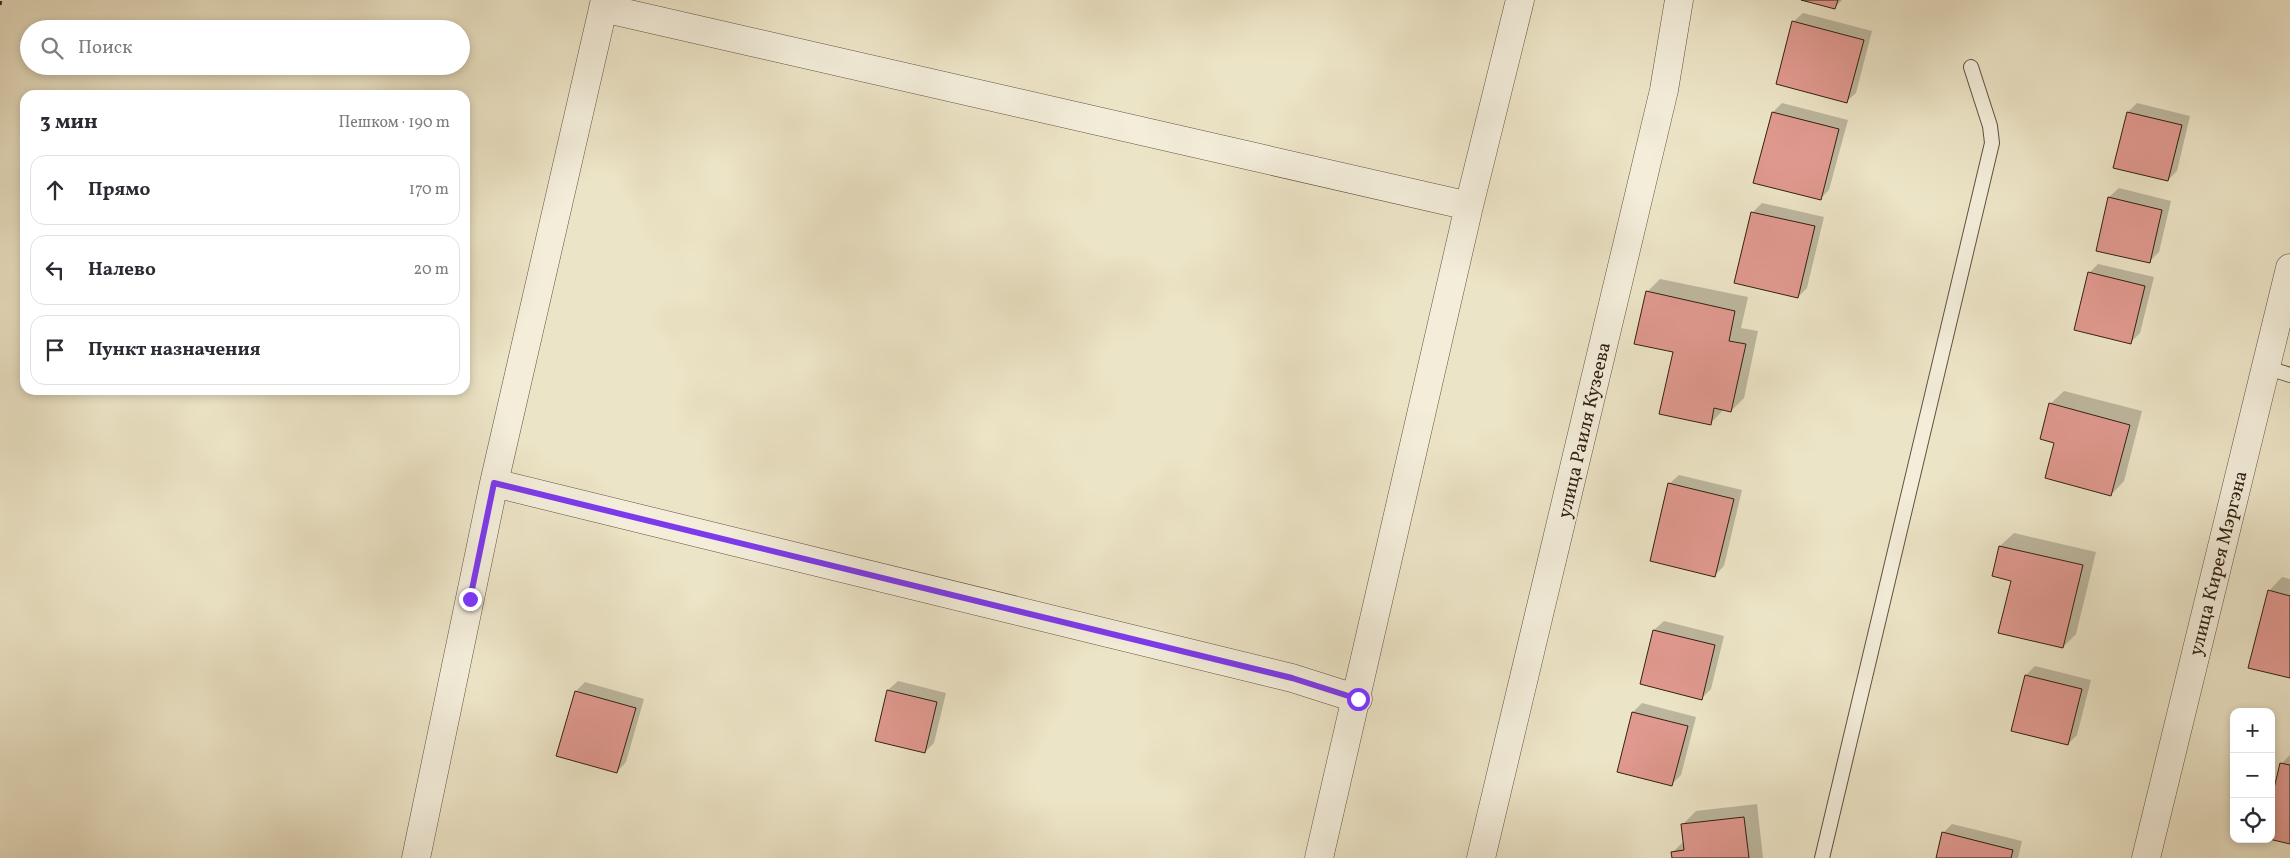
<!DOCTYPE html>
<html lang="ru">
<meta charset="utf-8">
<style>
body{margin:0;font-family:Vollkorn,serif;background:#f7f7f7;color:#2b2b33}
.controls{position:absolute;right:15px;bottom:15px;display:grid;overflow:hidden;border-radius:10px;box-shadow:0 2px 8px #0003}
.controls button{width:45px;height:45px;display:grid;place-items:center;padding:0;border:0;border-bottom:1px solid #e1e1e2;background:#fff;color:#2b2b33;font:25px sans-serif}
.stop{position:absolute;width:15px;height:15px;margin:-11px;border:4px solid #7c3aed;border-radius:50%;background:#fff}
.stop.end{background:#7c3aed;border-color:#fff;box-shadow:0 1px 5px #0008}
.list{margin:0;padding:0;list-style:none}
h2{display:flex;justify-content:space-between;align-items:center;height:65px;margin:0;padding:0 20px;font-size:21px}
h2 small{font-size:16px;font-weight:400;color:#7c7c81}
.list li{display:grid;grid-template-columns:32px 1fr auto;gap:15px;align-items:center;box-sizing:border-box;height:70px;margin:0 10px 10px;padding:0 10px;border:1px solid #e1e1e2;border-radius:15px}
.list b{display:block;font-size:19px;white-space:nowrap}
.list em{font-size:16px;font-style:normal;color:#7c7c81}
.icon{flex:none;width:28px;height:28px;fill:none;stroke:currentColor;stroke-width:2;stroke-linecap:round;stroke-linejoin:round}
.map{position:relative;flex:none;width:2290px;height:858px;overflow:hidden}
.search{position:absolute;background:#fff;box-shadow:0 2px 8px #0003;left:20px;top:20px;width:450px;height:55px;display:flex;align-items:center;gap:12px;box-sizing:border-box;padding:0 18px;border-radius:28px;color:#7c7c81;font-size:19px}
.panel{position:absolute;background:#fff;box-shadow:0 2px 8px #0003;left:20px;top:90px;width:450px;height:305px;border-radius:15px}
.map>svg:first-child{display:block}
</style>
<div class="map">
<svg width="2290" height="858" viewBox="0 0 2290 858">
<rect width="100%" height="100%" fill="#ece4c6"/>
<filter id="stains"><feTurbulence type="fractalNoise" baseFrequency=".004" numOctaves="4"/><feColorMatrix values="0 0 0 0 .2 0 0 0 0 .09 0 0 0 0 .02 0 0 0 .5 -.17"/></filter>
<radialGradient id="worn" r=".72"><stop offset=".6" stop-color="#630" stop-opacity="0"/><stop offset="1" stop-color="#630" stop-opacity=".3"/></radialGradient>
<path fill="#0003" d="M1806 0H1842L1835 7Z
M1803 13 1872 31 1856 93 1846 102 1793 22Z
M1782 103 1848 120 1829 190 1820 199 1755 182 1773 112Z
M2137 103 2190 116 2177 171 2168 180 2115 167 2128 112Z
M2119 188 2171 201 2159 252 2149 262 2109 197Z
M1762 203 1824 217 1807 288 1798 297 1736 282 1753 212Z
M2098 264 2154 277 2140 333 2131 342 2089 273Z
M1660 279 1748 297 1741 328 1758 331 1744 398 1731 411 1724 409 1710 424 1647 292Z
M2064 391 2142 411 2124 481 2111 495 2056 442 2050 404Z
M1679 475 1742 490 1724 566 1715 575 1669 484Z
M2014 533 2096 552 2076 634 2063 647 2012 580 1993 575 2000 546Z
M2282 577 2290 579V677L2269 591Z
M1664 621 1724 636 1711 689 1702 698 1654 630Z
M2035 666 2091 680 2077 735 2068 744 2012 730 2026 675Z
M898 681 946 693 934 743 925 752 888 690Z
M585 682 644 699 626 762 617 772 576 691Z
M1642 703 1696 717 1681 775 1672 784 1633 712Z
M2290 755V843L2281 764Z
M1757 804 1763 858H1673L1672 853 1684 841 1682 825 1696 811Z
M1952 824 2022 841 2018 858H1937L1943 833Z"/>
<path fill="#e0998f" stroke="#322012" d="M1801 0H1838L1835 9Z
M1792 21 1864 40 1847 103 1776 84Z
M1772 112 1839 129 1821 200 1753 183Z
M2127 112 2182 125 2168 181 2113 168Z
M2108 197 2162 210 2150 263 2096 251Z
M1751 212 1815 226 1798 298 1734 283Z
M2088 272 2145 286 2131 344 2074 330Z
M1646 291 1735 311 1729 341 1746 344 1731 412 1714 408 1711 425 1659 414 1673 352 1634 344Z
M2049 403 2130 425 2111 496 2045 478 2054 443 2040 439Z
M1668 483 1734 499 1715 577 1650 561Z
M1999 546 2083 565 2063 648 1998 633 2011 581 1992 576Z
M2268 590 2290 596V678L2248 668Z
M1653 630 1715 645 1702 700 1640 684Z
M2025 675 2082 689 2068 745 2011 731Z
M887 690 937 702 925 753 875 741Z
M575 691 636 708 617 773 556 756Z
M1632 712 1688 726 1672 786 1617 772Z
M2280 763 2290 765V844L2269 839H2271V801Z
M1744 817 1749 858H1672L1671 852 1684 850 1681 824Z
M1942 832 2013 850 2011 858H1936Z"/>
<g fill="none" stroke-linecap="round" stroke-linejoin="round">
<defs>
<path id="service" d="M2265 367 2290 375
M1822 858 1992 143 1990 126 1971 67"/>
<path id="minor" d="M603 8 1469 206
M494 483 1292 678 1358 699
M416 858 494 483 605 0
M1319 858 1469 206 1520 0
M1481 858 1664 90 1679 0
M2146 858 2290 268"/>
</defs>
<use href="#service" stroke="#60513f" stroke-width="16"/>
<use href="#minor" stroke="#60513f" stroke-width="29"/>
<path stroke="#322012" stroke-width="3" stroke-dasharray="4 2.5" stroke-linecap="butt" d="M0 5 1 0"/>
<use href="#service" stroke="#f3edda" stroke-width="14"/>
<use href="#minor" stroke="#f3edda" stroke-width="28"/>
</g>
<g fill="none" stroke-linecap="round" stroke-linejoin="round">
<path stroke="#7c3aed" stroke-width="6" d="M470 599 494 483 1292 678 1358 699"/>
</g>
<g text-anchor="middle" stroke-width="4" stroke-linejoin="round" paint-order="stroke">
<g font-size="19" fill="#322012" stroke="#f3edda">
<text transform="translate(1583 430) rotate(-77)" y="7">улица Раиля Кузеева</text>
<text transform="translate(2217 563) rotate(-76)" y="7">улица Кирея Мэргэна</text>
</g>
</g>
<rect width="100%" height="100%" filter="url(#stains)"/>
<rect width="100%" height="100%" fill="url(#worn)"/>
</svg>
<div class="controls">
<button>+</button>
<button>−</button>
<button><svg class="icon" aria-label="locate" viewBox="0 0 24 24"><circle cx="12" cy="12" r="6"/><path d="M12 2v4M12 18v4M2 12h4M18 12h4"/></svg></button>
</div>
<div class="stop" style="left:1358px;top:699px"></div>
<div class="stop end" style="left:470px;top:599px"></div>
<div class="search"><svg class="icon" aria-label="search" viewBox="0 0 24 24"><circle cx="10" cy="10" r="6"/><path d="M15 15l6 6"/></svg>Поиск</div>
<section class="panel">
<h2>3 мин<small>Пешком · 190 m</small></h2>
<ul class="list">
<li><svg class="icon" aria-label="ahead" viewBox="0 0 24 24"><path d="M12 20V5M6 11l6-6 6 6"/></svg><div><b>Прямо</b></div><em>170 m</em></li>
<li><svg class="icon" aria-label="left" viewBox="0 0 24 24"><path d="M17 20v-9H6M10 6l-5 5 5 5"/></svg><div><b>Налево</b></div><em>20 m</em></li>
<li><svg class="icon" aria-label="arrive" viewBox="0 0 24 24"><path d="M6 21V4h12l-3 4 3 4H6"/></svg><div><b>Пункт назначения</b></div></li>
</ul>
</section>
</div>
